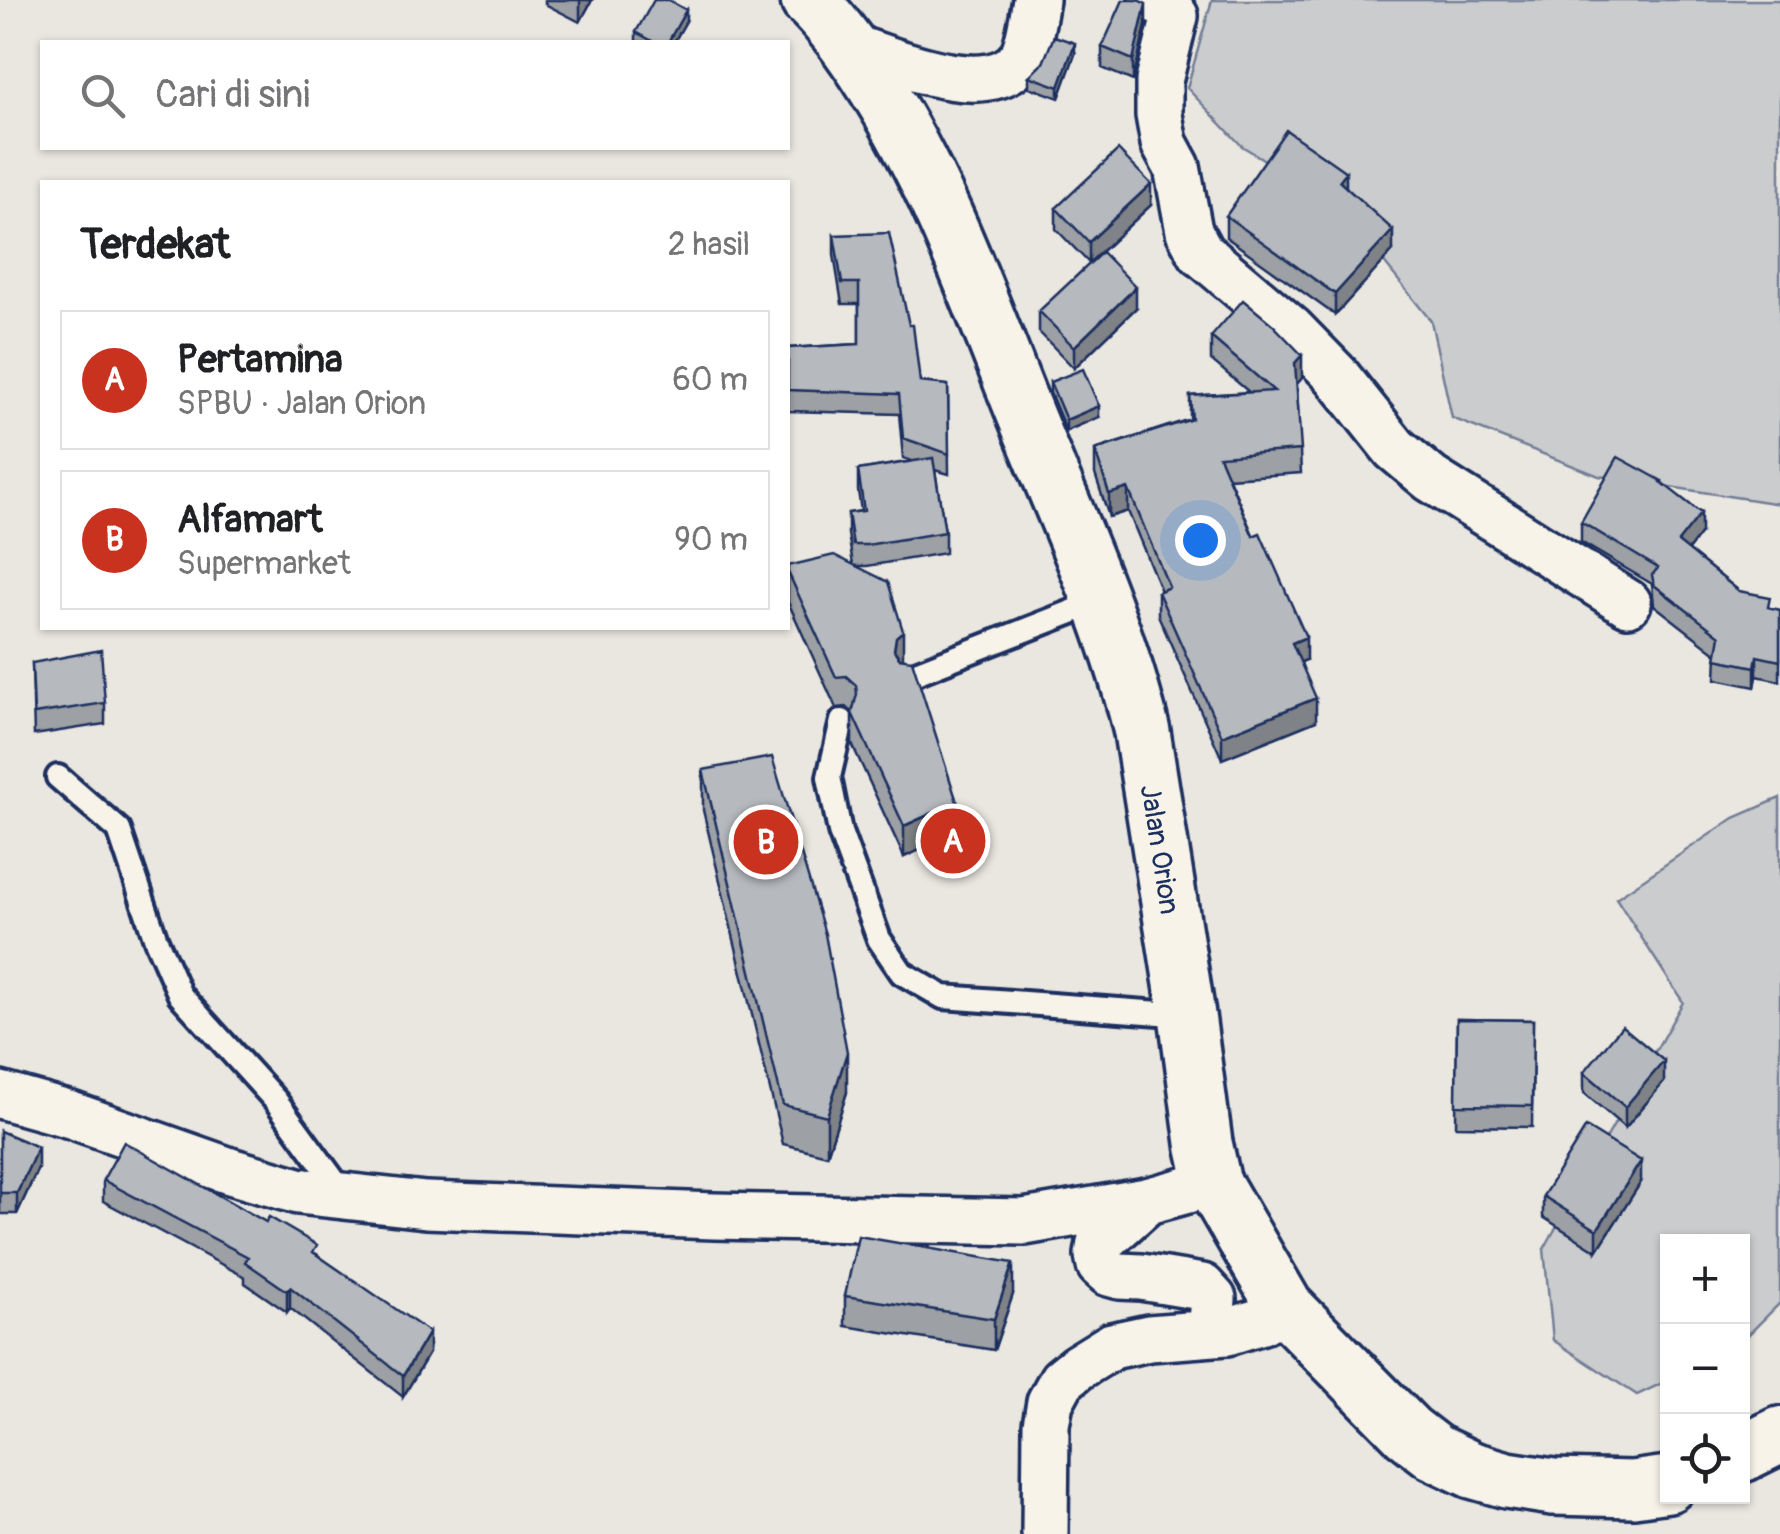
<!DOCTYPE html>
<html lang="id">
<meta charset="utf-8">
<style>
body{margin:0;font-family:Pangolin,sans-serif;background:#f6f6f6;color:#202124}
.controls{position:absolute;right:30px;bottom:30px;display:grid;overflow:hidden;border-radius:0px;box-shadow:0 2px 8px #0004}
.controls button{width:90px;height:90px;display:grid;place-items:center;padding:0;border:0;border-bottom:2px solid #e0e0e0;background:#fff;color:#202124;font:50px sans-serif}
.you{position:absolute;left:1200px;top:540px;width:35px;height:35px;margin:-25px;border:8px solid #fff;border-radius:50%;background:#1a73e8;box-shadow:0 0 0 15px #1a73e833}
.badge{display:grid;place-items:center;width:65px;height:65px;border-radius:50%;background:#c8321e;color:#fff;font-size:32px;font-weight:700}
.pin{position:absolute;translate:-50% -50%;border:5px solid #fff;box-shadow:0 2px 10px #0006}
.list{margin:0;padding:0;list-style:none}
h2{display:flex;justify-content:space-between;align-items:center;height:130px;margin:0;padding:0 40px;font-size:42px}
h2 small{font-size:32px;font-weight:400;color:#757577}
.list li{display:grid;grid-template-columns:65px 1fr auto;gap:30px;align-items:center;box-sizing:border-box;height:140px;margin:0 20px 20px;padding:0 20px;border:2px solid #e0e0e0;border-radius:0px}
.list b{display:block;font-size:38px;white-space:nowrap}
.list p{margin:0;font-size:32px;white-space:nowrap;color:#757577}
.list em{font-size:32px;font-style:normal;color:#757577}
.icon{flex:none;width:55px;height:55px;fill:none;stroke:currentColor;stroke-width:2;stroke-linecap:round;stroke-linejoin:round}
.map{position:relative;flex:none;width:1780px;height:1534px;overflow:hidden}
.search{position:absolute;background:#fff;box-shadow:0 2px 8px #0004;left:40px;top:40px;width:750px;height:110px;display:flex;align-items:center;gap:25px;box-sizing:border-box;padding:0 35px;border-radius:0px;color:#757577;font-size:38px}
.panel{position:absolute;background:#fff;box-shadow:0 2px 8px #0004;left:40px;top:180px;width:750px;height:450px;border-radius:0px}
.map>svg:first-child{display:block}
</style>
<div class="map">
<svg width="1780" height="1534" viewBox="0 0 1780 1534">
<rect width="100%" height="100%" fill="#eae7e0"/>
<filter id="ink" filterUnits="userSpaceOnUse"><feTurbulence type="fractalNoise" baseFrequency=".01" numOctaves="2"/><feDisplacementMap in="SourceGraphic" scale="20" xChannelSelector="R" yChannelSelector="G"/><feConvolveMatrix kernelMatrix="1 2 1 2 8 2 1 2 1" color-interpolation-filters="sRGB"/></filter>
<g filter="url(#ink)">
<path fill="#cbcccd" stroke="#737e96" stroke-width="2.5" d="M1212 0H1780V504L1599 476 1452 418 1431 321 1338 205 1242 146 1187 88Z
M1780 798V1303L1743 1340 1742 1242H1668L1667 1381 1637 1395 1553 1340 1544 1249 1683 1002 1616 898 1734 818Z"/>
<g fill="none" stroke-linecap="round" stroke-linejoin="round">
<defs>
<path id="service" d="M908 676 1100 601
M842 721 829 777 840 832 879 939 902 973 943 997 1187 1015
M58 777 119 830 156 940 180 995 276 1101 343 1193"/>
<path id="minor" d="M1152 0 1166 4 1175 16 1159 81V115L1164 143 1177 167 1189 231 1201 253 1291 329 1336 375 1395 449 1431 479 1628 603
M851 47C892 60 987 102 1020 60 1029 48 1033 15 1036 0
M0 1095 71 1115 230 1171 298 1191 426 1205 714 1216 1024 1222 1147 1201 1213 1183
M1147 1201 1100 1243 1098 1255 1100 1265 1109 1273 1120 1276 1141 1277 1202 1287 1213 1299 1211 1322 1203 1334
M1045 1534 1046 1425 1050 1402 1062 1380 1078 1367 1112 1346 1149 1338 1227 1332 1262 1321 1285 1307"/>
<g id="trunk">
<path id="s1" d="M809 0C835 25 855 54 874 84 942 189 982 309 1029 424 1070 525 1117 626 1142 732L1187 1015 1204 1143 1213 1183 1285 1307 1408 1432 1434 1452 1472 1470 1507 1480 1553 1487 1633 1489 1668 1484"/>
<path d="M1742 1454 1780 1435"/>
</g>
</defs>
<use href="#service" stroke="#1b2f5e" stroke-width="30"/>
<use href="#minor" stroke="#1b2f5e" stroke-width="52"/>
<use href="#trunk" stroke="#1b2f5e" stroke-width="62"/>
<use href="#service" stroke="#f7f3e8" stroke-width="22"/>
<use href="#minor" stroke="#f7f3e8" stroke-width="45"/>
<use href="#trunk" stroke="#f7f3e8" stroke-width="55"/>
</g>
<path fill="#9da0a4" stroke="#1b2f5e" stroke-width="2.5" d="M545 0H592L580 22 545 4Z
M686 21 674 42H636V32Z
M1146 25 1133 81 1102 68V47Z
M1075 54 1059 98 1029 87V76Z
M1346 187 1393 251 1335 315 1226 237V216Z
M1151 205 1089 263 1056 229V208Z
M834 235 920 382 948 385 949 474 935 470 945 532V553L867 566H857L903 658 957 833 904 857 852 744V712L846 707 836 708 788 602V566L853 564 848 534V513L861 511 858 491V470L912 461 903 458 899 414 788 411V348L859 344V304H842L834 255Z
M1136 308 1074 368 1039 332V311Z
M1211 337 1302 378 1297 384 1301 473 1229 478 1306 660 1301 662 1316 721 1222 759 1158 615V592L1161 591 1128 511 1109 517 1095 474V450L1190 419V396L1249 392 1211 360Z
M1050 382 1099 417 1066 431 1050 393Z
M1662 483 1701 533 1688 550 1739 591 1770 608 1780 610V681L1757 676 1755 687 1716 679 1717 654 1654 605 1652 584 1581 542V522Z
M32 663 105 703V724L34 735Z
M703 770 847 1092 827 1155 783 1144 703 810Z
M1457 1019 1533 1020 1532 1127 1456 1126Z
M1584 1072 1664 1082 1625 1128 1584 1093Z
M0 1131 38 1168 17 1214H0Z
M103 1180 317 1254 429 1353 403 1397 290 1308 287 1312 245 1283V1277L103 1201Z
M1641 1182 1597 1251 1543 1217V1196Z
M1013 1294 994 1350 845 1326V1296Z"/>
<path fill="#7f8286" stroke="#1b2f5e" stroke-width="2.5" d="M580 0H592L580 22Z
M1146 4V25L1133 81V60Z
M686 10V21L674 42H668Z
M1075 43V54L1059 98V87Z
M1346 172V193L1339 181Z
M1151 184V205L1089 263V242Z
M1393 230V251L1335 315V294Z
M1136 287V308L1074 368V347Z
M1302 355V378L1295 386V363Z
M1099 406V417L1066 431V420Z
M1128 488V511L1109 517V494Z
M1701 513V533L1678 563V542Z
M903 631V662L894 650 896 637Z
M1306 637V660L1292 666V643Z
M1757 656V676L1755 687V667Z
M1316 698V721L1222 759V736Z
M957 802V833L904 857V826Z
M847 1052V1092L827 1155V1116Z
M1664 1061V1082L1625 1128V1107Z
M38 1147V1168L17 1214V1193Z
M1641 1161V1182L1597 1251V1230Z
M1013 1263V1294L994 1350V1319Z
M290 1287V1308L287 1312V1291Z
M429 1332V1353L403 1397V1376Z"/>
<path fill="#b6babf" stroke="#1b2f5e" stroke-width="2.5" d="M654 0H668L686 10 668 42H654L636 32Z
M1123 0H1138L1146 4 1133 60 1102 47Z
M1054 36 1075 43 1059 87 1029 76 1043 63Z
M1286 130 1346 172 1339 181 1393 230 1335 294 1226 216Z
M1118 150 1151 184 1089 242 1056 208Z
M889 233 909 325H913L920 382 948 385 949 454 903 438 899 394 788 390V348L859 344V283H842L834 235Z
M1102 252 1136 287 1074 347 1039 311Z
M1243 300 1273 325 1302 355 1295 363 1301 450 1219 456 1253 536 1260 533 1306 637 1292 643 1316 698 1222 736 1158 592 1169 587 1128 488 1109 494 1095 450 1192 419 1190 396 1274 391 1211 337Z
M1083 369 1099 406 1066 420 1050 382Z
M1618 457 1662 481 1661 482 1701 513 1678 542 1739 591 1770 597 1768 607 1780 610V661L1757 656 1755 667 1716 659 1720 636 1654 585 1652 575 1658 568 1581 522Z
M933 458 945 532 867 545H853L848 513 864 511 858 470Z
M834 555 888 582 903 631 896 637 894 650 899 658 912 660 957 802 904 826 852 713 857 694 856 685 846 676 836 677 788 572V566Z
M101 650 105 703 34 714 32 663Z
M772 757 825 934 847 1052 827 1116 783 1105 703 770Z
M1457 1019 1533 1020 1532 1106 1456 1105Z
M1622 1026 1664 1061 1625 1107 1584 1072Z
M1586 1127 1641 1161 1597 1230 1543 1196Z
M0 1131 38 1147 17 1193H0Z
M124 1142 266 1222 269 1217 317 1245 313 1252 429 1332 403 1376 290 1287 287 1291 245 1262 248 1257 103 1180Z
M858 1236 1013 1263 994 1319 845 1296Z"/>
</g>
<g text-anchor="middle" stroke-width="9" stroke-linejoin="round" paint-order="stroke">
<g font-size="28" fill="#1b2f5e" stroke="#f7f3e8">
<text dy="10" stroke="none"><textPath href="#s1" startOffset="928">Jalan Orion</textPath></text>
</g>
</g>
</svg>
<div class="controls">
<button>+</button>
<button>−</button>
<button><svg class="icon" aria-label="locate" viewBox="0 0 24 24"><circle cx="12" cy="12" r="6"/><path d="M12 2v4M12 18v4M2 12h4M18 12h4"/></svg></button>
</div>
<div class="you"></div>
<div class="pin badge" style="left:953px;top:841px">A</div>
<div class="pin badge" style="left:766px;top:842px">B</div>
<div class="search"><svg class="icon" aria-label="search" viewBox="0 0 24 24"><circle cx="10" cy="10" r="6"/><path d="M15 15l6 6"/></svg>Cari di sini</div>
<section class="panel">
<h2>Terdekat<small>2 hasil</small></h2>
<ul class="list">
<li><span class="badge">A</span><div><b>Pertamina</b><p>SPBU · Jalan Orion</p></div><em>60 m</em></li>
<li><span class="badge">B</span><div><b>Alfamart</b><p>Supermarket</p></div><em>90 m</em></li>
</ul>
</section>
</div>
